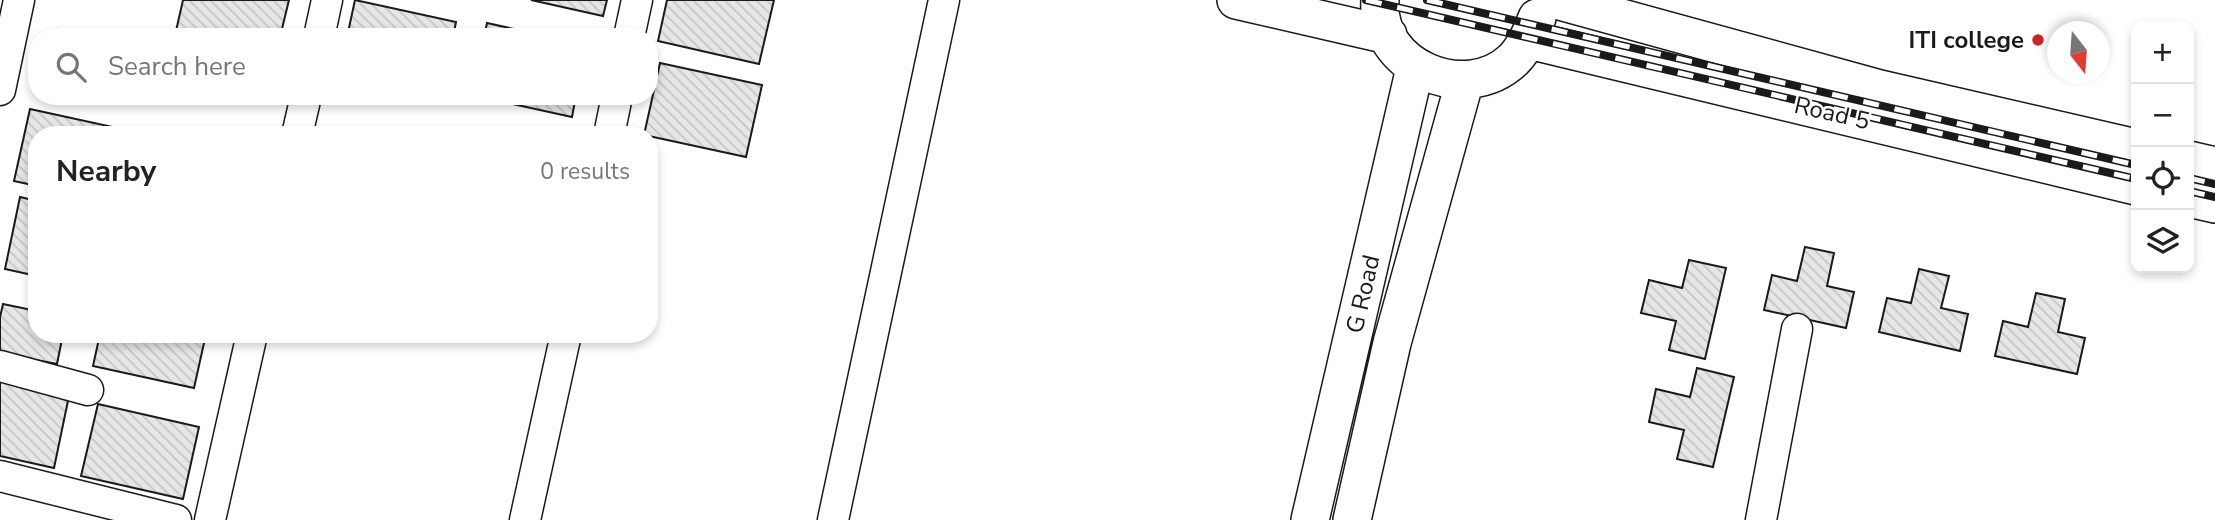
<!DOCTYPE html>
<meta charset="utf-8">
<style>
body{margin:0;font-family:"Nunito Sans",sans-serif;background:#f2f2f2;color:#222}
.controls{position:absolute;right:21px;top:21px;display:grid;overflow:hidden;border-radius:14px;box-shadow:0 4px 10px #0003}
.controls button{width:63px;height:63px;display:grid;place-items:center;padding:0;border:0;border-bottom:2px solid #e0e0e0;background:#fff;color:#222;font:35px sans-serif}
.compass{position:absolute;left:2047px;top:21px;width:63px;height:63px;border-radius:50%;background:#fff;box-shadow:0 4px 10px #0003;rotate:163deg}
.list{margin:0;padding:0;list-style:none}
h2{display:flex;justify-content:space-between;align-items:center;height:91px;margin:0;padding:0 28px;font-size:30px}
h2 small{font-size:23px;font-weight:400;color:#767676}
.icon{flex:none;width:38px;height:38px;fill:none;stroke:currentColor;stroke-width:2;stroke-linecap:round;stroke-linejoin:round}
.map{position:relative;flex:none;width:2215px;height:520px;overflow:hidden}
.search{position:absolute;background:#fff;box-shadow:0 4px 10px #0003;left:28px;top:28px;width:630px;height:77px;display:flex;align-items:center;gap:18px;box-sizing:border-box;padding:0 24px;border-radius:28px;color:#767676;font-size:26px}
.panel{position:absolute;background:#fff;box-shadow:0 4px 10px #0003;left:28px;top:126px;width:630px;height:217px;border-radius:28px}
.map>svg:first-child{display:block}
</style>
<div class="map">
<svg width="2215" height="520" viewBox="0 0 2215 520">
<defs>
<pattern id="building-back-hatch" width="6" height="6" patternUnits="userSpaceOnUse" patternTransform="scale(1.75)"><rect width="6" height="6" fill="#e6e6e6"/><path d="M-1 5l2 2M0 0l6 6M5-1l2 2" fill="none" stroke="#c5c5c5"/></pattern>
</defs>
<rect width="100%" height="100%" fill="#fff"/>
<path fill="url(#building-back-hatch)" stroke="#1a1a1a" stroke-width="2" d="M183 0H289L280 37H203L176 31Z
M355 0 456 22 453 37H347Z
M531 0H607L603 16Z
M667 0H774L759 64 658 41Z
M487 23 550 37H484Z
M58 29 96 37H57Z
M660 63 762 85 746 157 644 135Z
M476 96H576L572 117Z
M30 109 131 131V135H37V186L14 181Z
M20 197 37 201V276L5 269Z
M1805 247 1834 253 1827 286 1854 292 1846 328 1764 310 1772 275 1797 281Z
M1689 260 1726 268 1705 359 1669 350 1676 321 1641 313 1649 280 1682 288Z
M1919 269 1949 276 1941 308 1968 314 1960 351 1879 332 1887 298 1911 303Z
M2036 293 2065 299 2058 332 2085 338 2077 374 1995 356 2003 321 2028 327Z
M3 304 37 311V334H63L57 364 0 353V317Z
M100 334H206L194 388 93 366Z
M1697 368 1734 377 1713 467 1677 459 1684 430 1649 422 1656 389 1690 397Z
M0 381 69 396 54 468 0 456Z
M98 404 199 427 183 499 81 476Z"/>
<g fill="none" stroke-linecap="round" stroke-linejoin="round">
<defs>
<path id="minor" d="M319 37 327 0
M629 37 637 0
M0 90 19 0
M297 135 306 96
M609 135 617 96
M0 366 88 390
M0 476 176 520
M210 520 252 334
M525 520 566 334
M833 520 944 0
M1761 520 1797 329"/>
<path id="tertiary" d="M1236 0 1388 35
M1380 0C1375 67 1465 105 1513 60 1525 48 1531 33 1537 18
M1556 0 1880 89 2136 148
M1529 40 2136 186
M2189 160 2215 166
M2189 198 2215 204
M1310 520 1415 68
M1352 520 1392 343 1465 80"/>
</defs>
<use href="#minor" stroke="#1a1a1a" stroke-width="33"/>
<use href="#tertiary" stroke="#1a1a1a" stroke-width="40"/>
<use href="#minor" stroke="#fff" stroke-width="30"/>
<use href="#tertiary" stroke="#fff" stroke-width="37"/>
<defs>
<path id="rail" d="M1366 0 2136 179
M1427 0 2136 165
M2189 178 2215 184
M2189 191 2215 197"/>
</defs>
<use href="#rail" stroke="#1a1a1a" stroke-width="8"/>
<use href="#rail" stroke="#fff" stroke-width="5" stroke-dasharray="16" stroke-linecap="butt"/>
</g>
<circle fill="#c62828" stroke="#fff" stroke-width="2.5" cx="2038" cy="40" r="7"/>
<g text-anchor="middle" stroke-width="5" stroke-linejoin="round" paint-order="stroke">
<g font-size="24" font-weight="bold" fill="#1a1a1a" stroke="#fff" text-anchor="end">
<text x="2024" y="48">ITI college</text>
</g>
<g font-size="24" fill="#1a1a1a" stroke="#fff">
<text transform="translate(1832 113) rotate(13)" y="8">Road 5</text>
<text transform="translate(1363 294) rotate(-77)" y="8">G Road</text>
</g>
</g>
</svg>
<div class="controls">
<button>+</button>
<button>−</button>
<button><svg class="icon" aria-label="locate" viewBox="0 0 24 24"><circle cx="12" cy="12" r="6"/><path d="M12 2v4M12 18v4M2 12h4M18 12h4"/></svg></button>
<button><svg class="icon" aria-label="layers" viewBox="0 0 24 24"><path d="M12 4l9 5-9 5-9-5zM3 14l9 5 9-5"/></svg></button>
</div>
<svg class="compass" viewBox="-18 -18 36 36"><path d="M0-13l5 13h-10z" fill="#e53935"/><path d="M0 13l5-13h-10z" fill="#767676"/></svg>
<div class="search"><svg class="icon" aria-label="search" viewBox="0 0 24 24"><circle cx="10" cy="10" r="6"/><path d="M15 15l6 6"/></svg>Search here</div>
<section class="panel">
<h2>Nearby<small>0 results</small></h2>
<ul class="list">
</ul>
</section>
</div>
